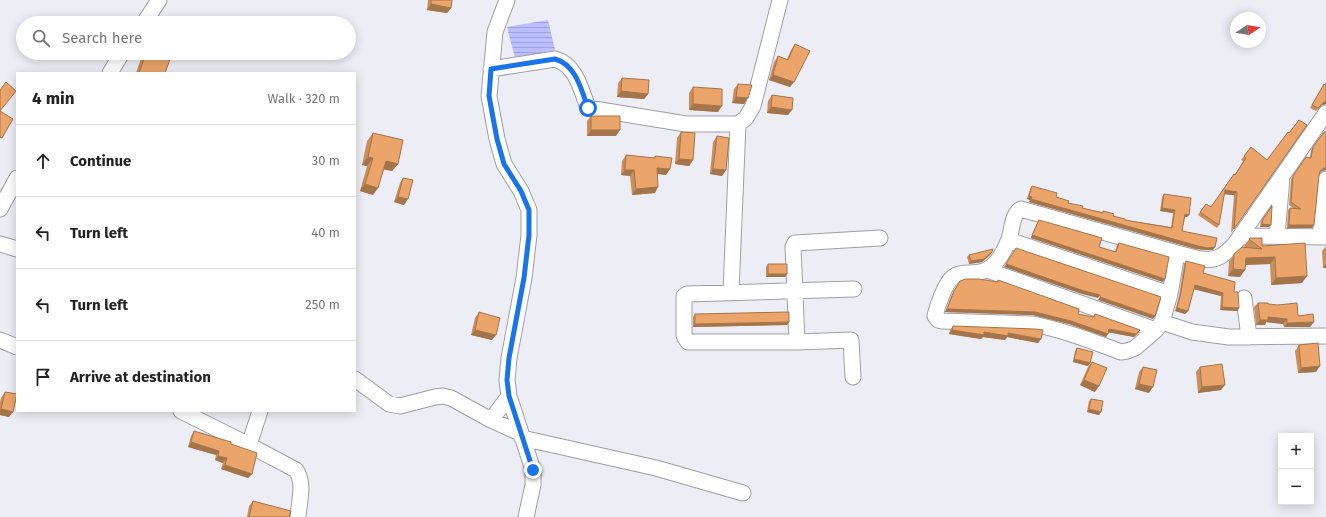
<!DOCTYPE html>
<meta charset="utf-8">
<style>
body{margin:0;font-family:"Fira Sans",sans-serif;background:#f6f6f6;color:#222}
.controls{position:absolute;right:12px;bottom:12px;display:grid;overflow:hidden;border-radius:0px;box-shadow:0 2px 10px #0003}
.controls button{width:36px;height:36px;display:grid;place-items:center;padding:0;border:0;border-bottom:1px solid #e0e0e0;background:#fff;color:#222;font:20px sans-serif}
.compass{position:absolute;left:1230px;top:12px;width:36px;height:36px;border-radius:50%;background:#fff;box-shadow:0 2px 10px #0003;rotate:78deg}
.stop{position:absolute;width:12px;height:12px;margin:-9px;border:3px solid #1a73e8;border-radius:50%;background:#fff}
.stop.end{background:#1a73e8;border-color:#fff;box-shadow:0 1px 4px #0008}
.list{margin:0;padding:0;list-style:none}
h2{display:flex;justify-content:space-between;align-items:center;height:52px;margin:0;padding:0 16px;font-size:17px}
h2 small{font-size:13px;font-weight:400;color:#767676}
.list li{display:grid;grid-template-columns:26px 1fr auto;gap:12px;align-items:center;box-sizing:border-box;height:72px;padding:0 16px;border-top:1px solid #e0e0e0}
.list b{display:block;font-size:15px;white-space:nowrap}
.list em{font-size:13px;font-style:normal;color:#767676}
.icon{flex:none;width:22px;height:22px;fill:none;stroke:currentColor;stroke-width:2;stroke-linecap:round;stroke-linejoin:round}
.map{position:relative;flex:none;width:1326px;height:517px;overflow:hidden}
.search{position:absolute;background:#fff;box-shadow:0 2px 10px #0003;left:16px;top:16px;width:340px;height:44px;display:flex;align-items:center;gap:10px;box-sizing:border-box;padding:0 14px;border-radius:22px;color:#767676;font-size:15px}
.panel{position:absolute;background:#fff;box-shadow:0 2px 10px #0003;left:16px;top:72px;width:340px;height:340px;border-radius:0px}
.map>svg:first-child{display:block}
</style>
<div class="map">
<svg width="1326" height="517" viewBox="0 0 1326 517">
<defs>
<pattern id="water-rules" width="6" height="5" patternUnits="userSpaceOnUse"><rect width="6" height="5" fill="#babefe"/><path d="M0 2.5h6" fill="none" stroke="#9fa3d9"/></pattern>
</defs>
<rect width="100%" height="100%" fill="#ecedf5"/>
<path fill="url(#water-rules)" d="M548 20 555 50 515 58 507 27Z"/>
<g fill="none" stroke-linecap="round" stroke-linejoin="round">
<defs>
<path id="minor" d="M507 0 495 32 489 96 497 139 504 164 521 191 529 210V235L524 278 509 358 507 380 509 396 533 470V485L526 517
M144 23 159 0
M491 69 555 59C576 65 581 89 588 108L686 124H738L746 118 753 106 780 0
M110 73 122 53
M0 209 17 178
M1240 236 1326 237
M1277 236 1282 177
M1320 237 1326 179
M1009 240 1170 294
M0 244 17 249
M1177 253 1170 294 1162 322 1156 330 1135 348 1127 351 1121 352C1092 341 1063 330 1033 324L942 321 938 320 935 316C937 307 945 283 953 277 965 268 982 280 997 261 1002 255 1006 247 1009 239 1012 231 1012 213 1021 209L1035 213 1177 253C1191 256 1208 264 1221 256 1226 253 1230 249 1234 245L1326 113
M987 270 1156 330
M731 292 738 124
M1244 298 1249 337
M1162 322 1192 332 1229 337 1326 336
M0 340 17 347
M797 342 793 247 795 243 880 238
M853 377 851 340 797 342H688L685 338 684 335V296L687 294 854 289
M355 379 389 404 400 406 435 397 443 396 451 398 491 420 520 433
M181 411 249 445 296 470C305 483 299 502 298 517
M491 420 509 396
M522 438 656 468 743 493
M249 445 260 411"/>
</defs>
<use href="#minor" stroke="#9e9fa7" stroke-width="17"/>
<use href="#minor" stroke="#fff" stroke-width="15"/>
</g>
<path fill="#ca8e5b" d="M428 0H452L451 8 447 13 427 10Z
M795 44 790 87 769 80 774 62 778 56 787 59 791 50Z
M143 53H161L160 55 165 73H136Z
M622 78 648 94 644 99 617 97 618 83Z
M1326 83V104L1322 105 1316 111 1310 108 1322 87 1324 84 1325 85Z
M738 84 748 98 744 104 732 103 734 89Z
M693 87 718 112 689 110V93Z
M772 95 788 115 767 113 768 101Z
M591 116 616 136H587V121Z
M1307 125 1231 233 1234 195 1224 194 1219 225 1217 228 1198 215 1206 204 1211 207 1235 175 1243 161 1241 160 1251 147 1267 160 1289 133Z
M681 132 693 160 689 166 675 164 677 138Z
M1324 132H1326V170L1322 171 1320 173 1319 175 1312 228H1287L1288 210 1290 208H1293L1289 205 1291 179 1306 157 1310 158 1311 150Z
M373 133 398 164 392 171 384 169 373 195 360 191 367 166 362 165 367 141Z
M717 136 726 170 722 176 710 174 713 142Z
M626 155 654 158 655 156 666 175 657 174 655 193 632 195 630 176 621 175 622 161Z
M403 178 404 205 394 202 400 183Z
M1032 186 1068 203 1082 208 1102 212 1103 211 1113 216 1125 220 1171 227 1173 213 1160 211 1162 197 1164 194 1187 217H1185L1182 231 1213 250H1206L1196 249 1029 202 1030 200 1027 199 1030 189Z
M1272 206 1271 225 1269 227H1260L1261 221Z
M1039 220 1099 247 1115 252 1117 245 1119 243 1163 282 1031 238 1037 223Z
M1250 238 1262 246 1302 283 1271 285 1270 264 1245 265 1240 277 1228 276 1229 261 1234 254 1245 247 1244 246Z
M1326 246V268H1323L1322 251Z
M992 252 990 255 982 262 969 264 967 257 969 255Z
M1186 261 1203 273 1234 292 1239 308 1237 311 1220 310 1221 296 1194 289 1188 311 1185 314 1175 311 1179 296 1184 264Z
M768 264 787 274 785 277H766V267Z
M998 280 1078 314 1093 317 1095 314 1138 333 1134 337 1108 332 1106 337 1069 324 1033 315 945 312 952 294 960 281 996 282Z
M1258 303 1268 304 1298 316 1310 327H1284L1283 324 1266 322 1265 325H1256L1254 307Z
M479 312 492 340 471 335 475 318Z
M695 314 789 322 787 325 693 327V317Z
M953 326 1041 339 1038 343 1007 337 1005 340 983 337 981 339 949 334 950 330Z
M1299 345 1316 372 1298 373 1295 351Z
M1077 348 1090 363 1088 366 1073 362 1075 351Z
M1092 362 1095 392 1080 385 1088 367Z
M1143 367 1149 393 1135 389 1139 372Z
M1200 367 1221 390 1198 393 1196 372Z
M5 392 9 417 0 415V402L1 398Z
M1091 399 1099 415 1087 412 1089 401Z
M194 431 231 444 252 474 248 478 221 469 223 463 215 460 216 455 188 447 191 436Z
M253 501 289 517H247L249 506Z"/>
<path fill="#a4744a" d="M431 4 451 8 447 13 427 10Z
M773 75 794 82 790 87 769 80Z
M621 91 648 94 644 99 617 97Z
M736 97 748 98 744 104 732 103Z
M1324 102H1326V104L1322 105 1316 111Z
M693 104 722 106 718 112 689 110Z
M771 107 792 110 788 115 767 113Z
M591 130H620L616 136H587Z
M368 157 373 158 367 166 362 165Z
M679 159 693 160 689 166 675 164Z
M386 161 398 164 392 171 381 169Z
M657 168 670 169 666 175 653 173Z
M1324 168H1326V170L1322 171 1319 174Z
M713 169 726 170 722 176 710 174Z
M625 170H634L630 176 621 175Z
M365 184 378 188 373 195 360 191Z
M658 187 655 193 632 195 636 189Z
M1225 190 1237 192 1234 195 1222 194Z
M1029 196 1032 197 1030 200 1027 199Z
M398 197 408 199 404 205 394 202Z
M1031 199 1215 247 1213 250H1206L1196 249 1029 202Z
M1162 208 1175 210 1173 213 1160 211Z
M1185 214 1189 215 1187 217H1183Z
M1262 224 1271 225 1269 227H1260Z
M1289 225H1314L1312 228H1287Z
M1032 235 1165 279 1163 282 1031 238Z
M992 252 990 255 982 262 969 264 971 261Z
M1275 257 1270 264 1241 265 1246 258Z
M1006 264 1100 295 1098 298 1082 294 1004 267Z
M1326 264V268H1323Z
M1233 269 1245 270 1240 277 1228 276Z
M768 274H787L785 277H766Z
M1307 276 1302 283 1271 285 1276 278Z
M1195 285 1223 293 1221 296 1193 289Z
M1100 297 1155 316 1153 319 1098 300Z
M1222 307 1239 308 1237 311 1220 310Z
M1177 308 1188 311 1185 314 1175 311Z
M947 309 1035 312 1071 321 1108 334 1106 337 1069 324 1033 315 945 312Z
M1268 317 1287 319 1283 324 1266 322 1265 325H1256L1260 320Z
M789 322 787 325 693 327 695 324Z
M1314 322 1310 327H1284L1287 323Z
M1109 329 1140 330 1138 333 1134 337 1106 332Z
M475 330 496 335 492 340 471 335Z
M952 330 984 332 1008 333 1041 339 1038 343 1007 337 1005 340 983 337 981 339 949 334Z
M1074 359 1090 363 1088 366 1073 362Z
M1320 366 1316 372 1298 373 1301 368Z
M1084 380 1099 386 1095 392 1080 385Z
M1139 384 1153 387 1149 393 1135 389Z
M1225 385 1221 390 1198 393 1202 387Z
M1 409 13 412 9 417 0 415V411Z
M1089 409 1101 412 1099 415 1087 412Z
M191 442 219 451 216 455 188 447Z
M218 456 227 458 223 463 215 460Z
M225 465 252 474 248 478 221 469Z"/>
<path fill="#eba56a" stroke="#a4744a" d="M431 0H452L451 8 431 4Z
M795 44 810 51 794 82 773 75 778 56 788 60Z
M146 53H161L160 55 170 59 165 73H139Z
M622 78 649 80 648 94 621 91Z
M6 82 16 91 0 111V90Z
M1326 83V102H1324L1318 108 1312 105 1324 84 1325 85Z
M738 84 752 85 748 98 736 97Z
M693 87 722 89V106L693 104Z
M772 95 793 98 792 110 771 107Z
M0 111 13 119 2 138 0 137Z
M591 116H620V130H591Z
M1299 120 1307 125 1234 229 1237 192 1225 190 1219 225 1200 212 1206 204 1211 207 1234 174 1235 175 1246 158 1244 156 1251 147 1267 160 1288 132 1289 133Z
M681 132 695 133 693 160 679 159Z
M1324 132H1326V168H1324L1320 171 1319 175 1314 225H1289L1290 208 1301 209 1291 202 1293 176 1306 157 1311 158 1313 147Z
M373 133 403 140 398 164 386 161 378 188 365 184 373 158 368 157Z
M717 136 729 138 726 170 713 169Z
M626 155 655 158V156L672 158 670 169 657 168 658 187 636 189 634 170H625Z
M403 178 413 180 408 199 398 197Z
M1032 186 1057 193 1056 197 1069 201 1068 203 1083 206 1082 208 1103 213V211L1114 214 1113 216 1125 219V220L1172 228 1175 210 1162 208 1164 194 1191 198 1189 215 1185 214 1182 231 1217 238 1215 247 1208 248 1198 246 1031 199 1032 197 1029 196Z
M1272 206 1271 225 1262 224 1263 219Z
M1039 220 1102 238 1099 247 1116 252 1119 243 1169 257 1165 279 1032 235Z
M1250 238H1262V246L1305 243 1307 276 1276 278 1275 257 1246 258 1245 270 1233 269 1234 254 1242 247 1262 249 1249 239Z
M1016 248 1161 297 1155 316 1100 297V295L1084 291 1006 264Z
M993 249 992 252 984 259 971 261 969 255Z
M1186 261 1205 266 1203 273 1235 282 1234 292H1238L1239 308 1222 307 1223 293 1195 285 1188 311 1177 308 1181 292Z
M768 264H787V274H768Z
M966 279H979L998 282V280L1079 309 1078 314 1094 317 1095 314 1140 330 1136 334 1109 329 1108 334 1071 321 1035 312 947 309 954 291 960 281Z
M1258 303H1268V304L1278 305 1297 303 1298 316 1313 314 1314 322 1287 323V319L1268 317V320H1260Z
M479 312 500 318 496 335 475 330Z
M789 312V322L695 324V314Z
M953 326 1035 329 1043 330 1041 339 1008 333V336L984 332V335L952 330Z
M1318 343 1320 366 1301 368 1299 345Z
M1077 348 1093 352 1090 363 1074 359Z
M1092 362 1107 368 1099 386 1084 380Z
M1222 364 1225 385 1202 387 1200 367Z
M1143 367 1157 370 1153 387 1139 384Z
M5 392 17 394 13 412 1 409Z
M1091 399 1103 401 1101 412 1089 409Z
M194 431 231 442V444L257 453 252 474 225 465 227 458 218 456 219 451 191 442Z
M253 501 291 511 289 517H249Z"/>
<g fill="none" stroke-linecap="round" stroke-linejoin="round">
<path stroke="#1a73e8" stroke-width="5" d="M533 470 509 396 507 380 509 358 524 278 529 235V210L521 191 504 164 497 139 489 96 491 69 555 59C576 65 581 89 588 108"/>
</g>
</svg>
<div class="controls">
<button>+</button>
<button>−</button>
</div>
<svg class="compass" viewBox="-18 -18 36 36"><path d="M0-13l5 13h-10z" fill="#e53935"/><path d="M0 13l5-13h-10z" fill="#767676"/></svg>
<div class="stop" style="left:588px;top:108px"></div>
<div class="stop end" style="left:533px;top:470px"></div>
<div class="search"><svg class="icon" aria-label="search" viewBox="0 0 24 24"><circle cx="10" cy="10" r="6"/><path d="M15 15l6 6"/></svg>Search here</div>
<section class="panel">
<h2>4 min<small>Walk · 320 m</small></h2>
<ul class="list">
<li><svg class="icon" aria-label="ahead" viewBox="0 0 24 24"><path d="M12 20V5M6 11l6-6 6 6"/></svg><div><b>Continue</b></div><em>30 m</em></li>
<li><svg class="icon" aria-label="left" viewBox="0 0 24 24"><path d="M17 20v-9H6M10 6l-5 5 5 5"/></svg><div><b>Turn left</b></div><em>40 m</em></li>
<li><svg class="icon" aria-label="left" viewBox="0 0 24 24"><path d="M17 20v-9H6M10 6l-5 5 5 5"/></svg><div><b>Turn left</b></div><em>250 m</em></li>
<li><svg class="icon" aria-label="arrive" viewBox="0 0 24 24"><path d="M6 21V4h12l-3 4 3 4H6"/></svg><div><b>Arrive at destination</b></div></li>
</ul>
</section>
</div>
